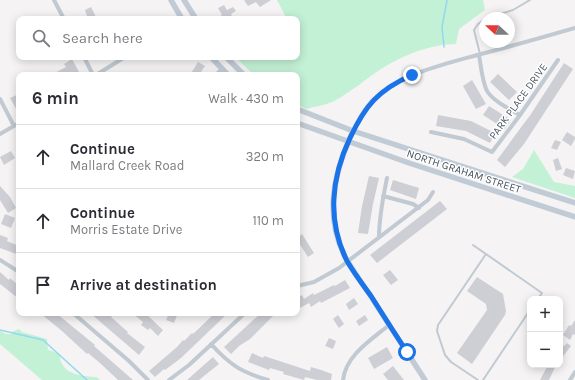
<!DOCTYPE html>
<meta charset="utf-8">
<style>
body{margin:0;font-family:Karla,sans-serif;background:#f2f2f3;color:#2b2b33}
.controls{position:absolute;right:12px;bottom:12px;display:grid;overflow:hidden;border-radius:8px;box-shadow:0 2px 10px #0003}
.controls button{width:36px;height:36px;display:grid;place-items:center;padding:0;border:0;border-bottom:1px solid #e1e1e2;background:#fff;color:#2b2b33;font:20px sans-serif}
.compass{position:absolute;left:479px;top:12px;width:36px;height:36px;border-radius:50%;background:#fff;box-shadow:0 2px 10px #0003;rotate:292deg}
.stop{position:absolute;width:12px;height:12px;margin:-9px;border:3px solid #1a73e8;border-radius:50%;background:#fff}
.stop.end{background:#1a73e8;border-color:#fff;box-shadow:0 1px 4px #0008}
.list{margin:0;padding:0;list-style:none}
h2{display:flex;justify-content:space-between;align-items:center;height:52px;margin:0;padding:0 16px;font-size:17px}
h2 small{font-size:13px;font-weight:400;color:#7c7c81}
.list li{display:grid;grid-template-columns:26px 1fr auto;gap:12px;align-items:center;box-sizing:border-box;height:64px;padding:0 16px;border-top:1px solid #e1e1e2}
.list b{display:block;font-size:15px;white-space:nowrap}
.list p{margin:0;font-size:13px;white-space:nowrap;color:#7c7c81}
.list em{font-size:13px;font-style:normal;color:#7c7c81}
.icon{flex:none;width:22px;height:22px;fill:none;stroke:currentColor;stroke-width:2;stroke-linecap:round;stroke-linejoin:round}
.map{position:relative;flex:none;width:575px;height:380px;overflow:hidden}
.search{position:absolute;background:#fff;box-shadow:0 2px 10px #0003;left:16px;top:16px;width:284px;height:44px;display:flex;align-items:center;gap:10px;box-sizing:border-box;padding:0 14px;border-radius:8px;color:#7c7c81;font-size:15px}
.panel{position:absolute;background:#fff;box-shadow:0 2px 10px #0003;left:16px;top:72px;width:284px;height:244px;border-radius:8px}
.map>svg:first-child{display:block}
</style>
<div class="map">
<svg width="575" height="380" viewBox="0 0 575 380">
<rect width="100%" height="100%" fill="#f5f3f3"/>
<path fill="#c3f1d5" d="M277 0H483L485 10 459 29 456 44C431 44 403 55 381 69 366 79 352 91 336 100 328 105 316 106 306 109L297 104V75H254L235 57H297V19H287Z
M534 150 554 182 575 186V198L512 177 523 169Z
M19 329 22 332 47 339 48 350C66 354 56 356 64 367 70 375 88 377 97 377L100 380H42L0 344V331L6 334H11L14 331Z"/>
<g fill="none" stroke-linecap="round" stroke-linejoin="round">
<path stroke="#90daee" stroke-width="1.5" d="M444 47 442 27 447 0
M0 330 43 340 87 380"/>
</g>
<path fill="#cdcfd5" d="M244 0H271L260 7 256 2 248 6Z
M224 5 227 10 233 7 236 11 231 14 233 19H222L220 16 222 15 218 8Z
M91 7 97 19H88L85 10Z
M72 59 79 72 73 75H51L66 67 64 64Z
M198 62 205 66 199 75H190Z
M564 63 573 69 524 144 505 167 497 160 531 114Z
M498 74 517 92 509 100 490 82Z
M472 80 486 104 476 109 463 86Z
M19 94V114L10 98Z
M489 106 511 120 505 129 483 115Z
M438 115 471 121 495 133 490 143 466 131 436 126Z
M567 132 575 137V139L571 146 562 140Z
M555 140 561 142 557 150 551 148Z
M11 151 15 158 4 165 0 157Z
M558 158 562 169 556 171 553 160Z
M566 168 575 171 573 179 563 175Z
M369 176 379 178 373 204 368 234 358 233 362 206Z
M393 180 419 188 416 199 390 190Z
M0 186 10 197 16 208 8 213 0 200Z
M440 201 447 209 377 263 370 255Z
M5 214 15 218 11 228 1 224Z
M302 234 314 253 308 257 297 240V238Z
M0 235 8 238 7 241 19 246V255L0 248Z
M390 270 398 280 391 285 383 275Z
M0 272 9 280 10 278 19 286V299L0 284Z
M477 277 503 294 506 311 505 315 472 364 457 353 487 310 486 304 467 291Z
M345 280 350 288 321 303 320 301 311 307 309 303 298 309 297 307V298L302 295 304 299 313 293 314 295 334 285 335 286Z
M354 298 358 304 349 310 346 304Z
M40 313H56L95 345 94 346 133 380H118L100 363 88 353 87 354 62 331Z
M90 313H109L112 316 111 317 128 332 127 333 145 347 139 355Z
M132 313H145L163 330 158 336 150 328 148 330 141 325 143 322Z
M169 313H178L174 323 166 320Z
M215 313H228L181 358 165 370 164 369 155 377 149 371 177 347 183 340 184 341 192 333 193 334Z
M261 313H276L250 339 239 346 231 354 224 347Z
M338 315 344 324 339 328 333 319Z
M365 315 368 320 359 326 356 321Z
M575 320V335L573 334 570 340 563 335 569 325 571 326Z
M329 338 336 341 333 349 325 346Z
M567 343 571 346 560 360V347L562 345 564 346Z
M387 347 393 358 374 369 368 358Z
M252 353 263 358 264 356 310 371 311 367 321 370 332 374 331 380H317L305 377 304 380 283 374 284 372 270 368 269 370 248 362Z
M213 357 219 364 199 380H187Z
M548 365H556L549 380H540Z
M393 366 404 380H388L383 374Z"/>
<g fill="none" stroke-linecap="round" stroke-linejoin="round">
<path stroke="#c1cad2" stroke-width="2" d="M487 18 513 10 530 0
M480 54 474 30 478 24 485 19
M473 245 542 293 538 299
M478 380 451 362 445 355 437 331 438 325 486 254
M483 380 530 310"/>
<path stroke="#c1cad2" stroke-width="4" d="M54 0 64 19
M479 55C481 66 482 81 487 91 494 102 510 109 520 115
M84 57 93 75
M96 75 125 57
M216 75 222 69
M0 99 14 126
M353 131C359 118 366 105 377 96 407 72 445 64 481 54 512 46 544 37 575 28
M431 132 464 139 492 152 520 115 558 60
M0 134 19 123
M383 196 413 204 419 208
M379 237C379 217 383 198 387 178
M0 260 19 272
M297 286 314 282 339 268 428 200 433 192
M73 313 129 361 148 380
M211 344C230 365 241 372 268 380
M169 380 189 365 245 313
M343 380C346 355 371 340 389 325
M570 380 575 372"/>
<path stroke="#c1cbd6" stroke-width="5.5" d="M171 0 182 19
M184 0 196 19
M211 57 228 75
M226 57 244 75
M297 109 353 131 575 203
M297 123 409 163 575 217
M353 131C333 174 323 219 348 262 355 274 364 286 372 298 389 325 407 352 425 380"/>
</g>
<g fill="none" stroke-linecap="round" stroke-linejoin="round">
<path stroke="#1a73e8" stroke-width="5" d="M407 352C395 334 383 315 371 296 363 285 354 273 347 261 327 221 331 178 350 138 365 106 378 90 412 75"/>
</g>
<g text-anchor="middle" stroke-width="3" stroke-linejoin="round" paint-order="stroke">
<g font-size="11" fill="#4a5661" stroke="#fff">
<text transform="translate(518 101) rotate(-54)" y="4">PARK PLACE DRIVE</text>
<text transform="translate(464 171) rotate(18)" y="4">NORTH GRAHAM STREET</text>
</g>
</g>
</svg>
<div class="controls">
<button>+</button>
<button>−</button>
</div>
<svg class="compass" viewBox="-18 -18 36 36"><path d="M0-13l5 13h-10z" fill="#e53935"/><path d="M0 13l5-13h-10z" fill="#7c7c81"/></svg>
<div class="stop" style="left:407px;top:352px"></div>
<div class="stop end" style="left:412px;top:75px"></div>
<div class="search"><svg class="icon" aria-label="search" viewBox="0 0 24 24"><circle cx="10" cy="10" r="6"/><path d="M15 15l6 6"/></svg>Search here</div>
<section class="panel">
<h2>6 min<small>Walk · 430 m</small></h2>
<ul class="list">
<li><svg class="icon" aria-label="ahead" viewBox="0 0 24 24"><path d="M12 20V5M6 11l6-6 6 6"/></svg><div><b>Continue</b><p>Mallard Creek Road</p></div><em>320 m</em></li>
<li><svg class="icon" aria-label="ahead" viewBox="0 0 24 24"><path d="M12 20V5M6 11l6-6 6 6"/></svg><div><b>Continue</b><p>Morris Estate Drive</p></div><em>110 m</em></li>
<li><svg class="icon" aria-label="arrive" viewBox="0 0 24 24"><path d="M6 21V4h12l-3 4 3 4H6"/></svg><div><b>Arrive at destination</b></div></li>
</ul>
</section>
</div>
